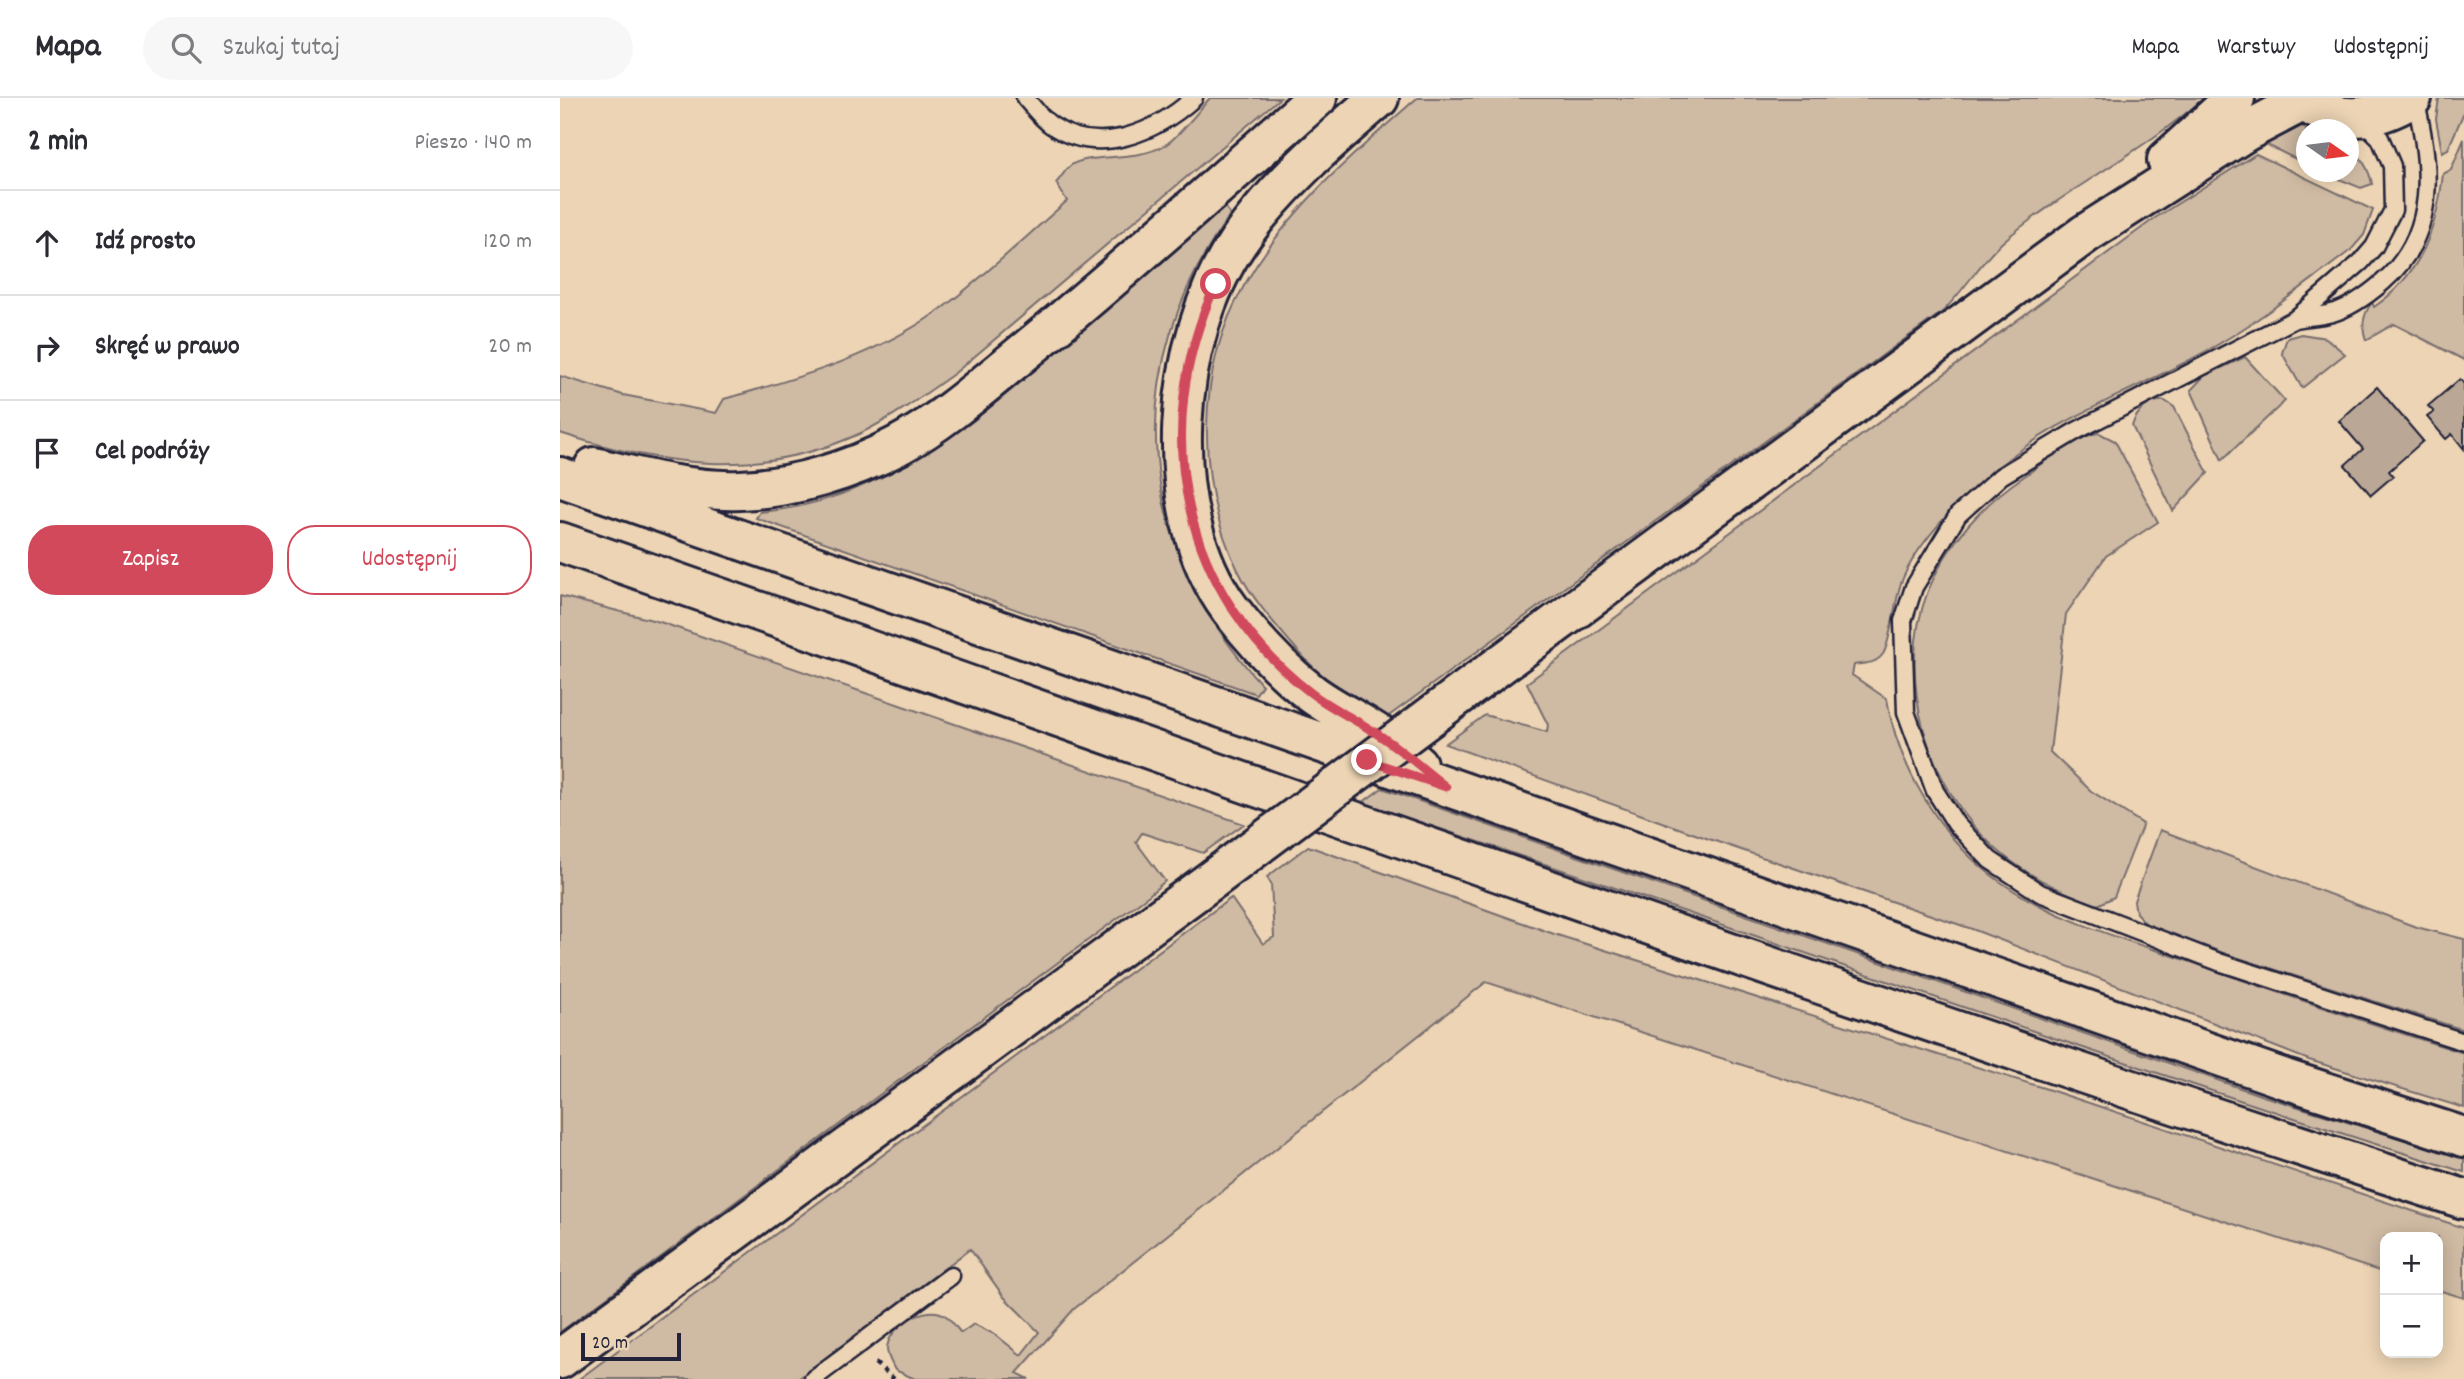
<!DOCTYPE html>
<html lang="pl">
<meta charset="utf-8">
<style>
body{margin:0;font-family:Dekko,sans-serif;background:#f7f7f7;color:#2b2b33}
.controls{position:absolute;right:21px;bottom:21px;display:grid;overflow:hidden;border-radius:14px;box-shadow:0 4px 18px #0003}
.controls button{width:63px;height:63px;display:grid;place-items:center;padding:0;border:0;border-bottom:2px solid #e1e1e2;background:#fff;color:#2b2b33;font:35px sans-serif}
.compass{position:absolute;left:1736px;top:21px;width:63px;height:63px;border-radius:50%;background:#fff;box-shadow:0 4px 18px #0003;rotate:104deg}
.scale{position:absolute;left:21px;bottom:18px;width:100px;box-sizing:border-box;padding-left:7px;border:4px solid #22223b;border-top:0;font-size:19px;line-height:24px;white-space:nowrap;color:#22223b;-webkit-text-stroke:5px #ecd4b4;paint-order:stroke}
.stop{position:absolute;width:21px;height:21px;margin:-16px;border:5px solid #d1495b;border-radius:50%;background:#fff}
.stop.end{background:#d1495b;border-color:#fff;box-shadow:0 2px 7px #0008}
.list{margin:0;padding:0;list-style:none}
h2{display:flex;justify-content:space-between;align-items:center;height:91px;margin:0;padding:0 28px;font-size:30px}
h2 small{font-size:23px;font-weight:400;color:#7c7c81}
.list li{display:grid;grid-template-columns:46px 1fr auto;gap:21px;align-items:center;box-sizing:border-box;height:105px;padding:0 28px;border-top:2px solid #e1e1e2}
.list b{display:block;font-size:26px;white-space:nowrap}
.list em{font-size:23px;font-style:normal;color:#7c7c81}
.actions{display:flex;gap:14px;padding:21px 28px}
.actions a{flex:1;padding:16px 0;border:2px solid #d1495b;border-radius:28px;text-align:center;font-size:24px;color:#d1495b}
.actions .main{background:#d1495b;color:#fff}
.icon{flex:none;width:38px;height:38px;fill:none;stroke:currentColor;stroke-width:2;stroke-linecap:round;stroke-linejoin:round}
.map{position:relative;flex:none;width:1904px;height:1281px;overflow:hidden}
header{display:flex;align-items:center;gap:42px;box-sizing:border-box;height:98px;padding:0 35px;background:#fff;border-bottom:2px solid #e1e1e2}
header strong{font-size:33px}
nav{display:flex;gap:38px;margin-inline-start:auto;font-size:24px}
.search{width:490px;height:63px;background:#f7f7f7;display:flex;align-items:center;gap:18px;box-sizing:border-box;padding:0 24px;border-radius:38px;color:#7c7c81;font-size:26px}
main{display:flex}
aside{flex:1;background:#fff}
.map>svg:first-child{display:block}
</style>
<header>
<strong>Mapa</strong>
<div class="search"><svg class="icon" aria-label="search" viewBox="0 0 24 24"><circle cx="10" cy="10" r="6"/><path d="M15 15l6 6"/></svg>Szukaj tutaj</div>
<nav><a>Mapa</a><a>Warstwy</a><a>Udostępnij</a></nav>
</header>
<main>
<aside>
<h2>2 min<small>Pieszo · 140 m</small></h2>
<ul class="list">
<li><svg class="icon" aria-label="ahead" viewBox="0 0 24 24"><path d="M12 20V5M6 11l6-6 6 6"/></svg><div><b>Idź prosto</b></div><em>120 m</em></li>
<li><svg class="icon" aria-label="right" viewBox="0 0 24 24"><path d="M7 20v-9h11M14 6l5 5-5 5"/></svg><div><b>Skręć w prawo</b></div><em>20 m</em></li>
<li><svg class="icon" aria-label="arrive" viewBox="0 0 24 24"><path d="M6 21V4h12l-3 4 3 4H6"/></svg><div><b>Cel podróży</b></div></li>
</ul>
<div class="actions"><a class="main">Zapisz</a><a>Udostępnij</a></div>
</aside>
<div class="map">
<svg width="1904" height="1281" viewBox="0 0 1904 1281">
<rect width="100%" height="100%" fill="#ecd4b4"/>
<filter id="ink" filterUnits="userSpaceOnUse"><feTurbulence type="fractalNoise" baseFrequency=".0143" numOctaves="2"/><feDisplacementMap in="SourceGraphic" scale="14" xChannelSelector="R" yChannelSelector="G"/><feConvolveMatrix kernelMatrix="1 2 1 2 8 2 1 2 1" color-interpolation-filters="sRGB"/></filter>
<g filter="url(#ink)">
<path fill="#cfbaa3" stroke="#786e6f" stroke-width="2" d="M650 0H720L395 275C364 297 334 319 301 335 200 382 101 368 0 335V278L63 297 156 315 164 301C243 279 323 256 389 205 430 173 468 137 507 103L496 85C501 80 505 72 510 68 528 54 575 65 605 47 618 40 638 13 650 0Z
M857 0H1644C1583 54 1509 89 1446 141 1422 161 1405 192 1382 214L826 620C808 609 789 599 772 586 757 575 743 559 731 545 712 523 691 499 678 472 635 385 636 270 685 186 728 111 793 56 857 0Z
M1879 0H1904V14L1888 51 1882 54 1876 21Z
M1739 28 1757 31 1746 32V66L1709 48 1701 37Z
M1904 41V262L1834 226 1806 242C1801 228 1803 217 1812 204L1814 209C1861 177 1877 130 1883 76L1891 72Z
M1789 46C1800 58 1809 70 1812 86L1801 90 1762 74H1788Z
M1696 56 1813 112 1804 137 1791 152C1743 188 1696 226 1643 255 1570 295 1485 324 1423 382 1393 410 1356 446 1341 485 1335 502 1330 547 1323 556 1316 566 1306 565 1294 567L1292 577 1327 601C1337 665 1378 736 1430 776 1486 820 1561 840 1628 863 1719 895 1811 926 1904 955V1010L1749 962 1412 831 1149 741 885 646 925 617 987 634 988 627 967 585 1595 120Z
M665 108 670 117C559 272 575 447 702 587L696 596 196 420 200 414C322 404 414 323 502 246 556 199 610 153 665 108Z
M1741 236 1766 240 1785 256 1742 290 1722 255 1727 240Z
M1685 259 1725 303 1662 362 1631 292 1644 278Z
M1605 303 1614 309 1648 375 1613 413 1572 328C1577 313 1589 301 1605 303Z
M1539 335 1555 343 1598 424 1546 458 1506 516 1490 654 1531 693 1583 726 1554 799 1538 807C1501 794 1465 777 1436 751 1368 690 1334 580 1368 493 1387 445 1423 405 1466 377 1486 363 1514 338 1539 335Z
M0 498 100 524 684 726 643 755 582 735 576 744 605 783 589 797 0 1234Z
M822 690 1703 998 1904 1060V1074C1534 959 1170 826 802 705Z
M1600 732 1856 829 1904 841V932L1666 856 1587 827 1576 815 1574 803Z
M748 748 994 836 1490 992 1904 1130V1200L1878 1192V1139H1825V1175L926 884 514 1211 457 1275 469 1281H355L335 1272C332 1266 327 1258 327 1251 328 1228 367 1204 386 1218 392 1222 396 1230 401 1235L414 1226 436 1237 461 1257 479 1234 444 1199 410 1151 238 1281H19L671 800 703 846 714 839 711 786 707 779Z"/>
<path fill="#baa796" stroke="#22223b" stroke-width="2" d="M1900 281 1904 286V351L1892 336 1886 341 1867 319 1874 314 1868 308Z
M1817 289 1863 343 1829 373 1833 378 1811 397 1785 367 1803 351 1779 323Z"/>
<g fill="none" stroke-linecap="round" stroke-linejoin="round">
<defs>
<path id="lane" d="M465 0C473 9 481 20 491 27 539 60 596 34 634 0
M1802 22 1820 40 1832 68 1833 112 1814 149 1801 164 1735 221 1516 333 1441 378 1398 417 1354 489 1343 523 1346 614 1375 693 1396 726 1430 762 1480 795 1659 864 1904 944
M1735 221C1747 219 1761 218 1772 215 1790 210 1809 196 1823 184 1879 135 1871 66 1855 0
M253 1281 391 1178"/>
<path id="secondary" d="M1740 0C1775 29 1816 22 1852 0
M1607 62 1675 0
M902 595 1525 136 1685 34 1744 3
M0 1261 653 781"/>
<path id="primary" d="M819 0C769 43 715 89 678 144 612 241 598 413 670 511 693 541 721 572 751 595 772 611 797 622 819 637 832 645 844 656 857 666
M34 369C81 380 131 394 180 392 233 390 290 373 337 348 384 323 427 284 469 250 567 170 661 84 757 0
M0 379 1725 981 1904 1039
M0 444C634 664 1265 896 1904 1101"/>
</defs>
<use href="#lane" stroke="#22223b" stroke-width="21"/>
<use href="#secondary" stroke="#22223b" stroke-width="44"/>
<use href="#primary" stroke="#22223b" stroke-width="44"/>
<path stroke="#22223b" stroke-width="4.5" stroke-dasharray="5 5" stroke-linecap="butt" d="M315 1265 334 1281"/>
<use href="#lane" stroke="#ecd4b4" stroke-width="16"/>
<use href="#secondary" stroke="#ecd4b4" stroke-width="38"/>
<use href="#primary" stroke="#ecd4b4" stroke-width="38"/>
<defs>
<path id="secondary-bridge" d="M653 781 902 595"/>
</defs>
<use href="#secondary-bridge" stroke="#22223b" stroke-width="44" stroke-linecap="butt"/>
<use href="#secondary-bridge" stroke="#ecd4b4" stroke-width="38"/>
</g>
</g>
<g fill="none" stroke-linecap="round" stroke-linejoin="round" filter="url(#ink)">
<path stroke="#d1495b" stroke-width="9" d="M656 186C588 334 621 495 751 595 772 611 797 622 819 637 842 652 864 672 886 689L807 662"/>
</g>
</svg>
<div class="controls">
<button>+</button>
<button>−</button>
</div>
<svg class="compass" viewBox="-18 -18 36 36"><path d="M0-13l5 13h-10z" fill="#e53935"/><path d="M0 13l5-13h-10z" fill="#7c7c81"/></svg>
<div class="scale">20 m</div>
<div class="stop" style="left:656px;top:186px"></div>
<div class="stop end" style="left:807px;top:662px"></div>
</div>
</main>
